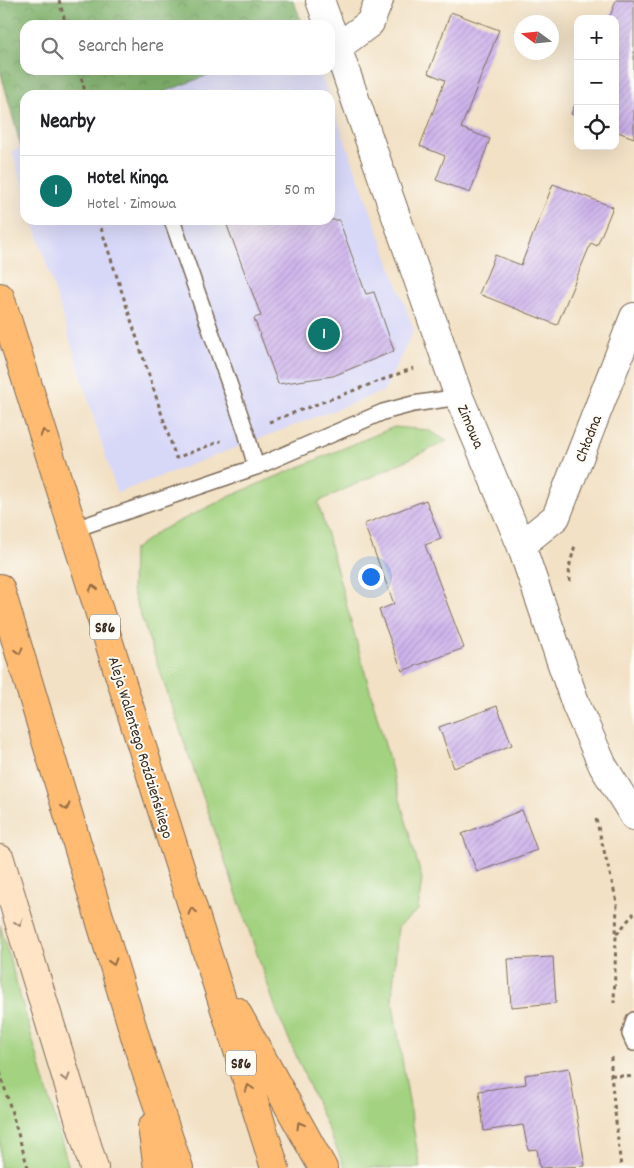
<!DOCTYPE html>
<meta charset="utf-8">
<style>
body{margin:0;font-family:Dekko,sans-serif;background:#f2f2f2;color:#202124}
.controls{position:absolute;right:15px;top:15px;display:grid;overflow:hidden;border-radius:10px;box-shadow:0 5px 20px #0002}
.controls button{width:45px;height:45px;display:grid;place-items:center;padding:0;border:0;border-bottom:1px solid #e0e0e0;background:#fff;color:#202124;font:25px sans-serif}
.compass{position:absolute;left:514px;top:15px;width:45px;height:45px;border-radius:50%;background:#fff;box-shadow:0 5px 20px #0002;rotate:285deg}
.you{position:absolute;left:370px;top:576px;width:18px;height:18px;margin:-12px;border:4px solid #fff;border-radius:50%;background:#1a73e8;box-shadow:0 0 0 8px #1a73e833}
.badge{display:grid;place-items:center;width:32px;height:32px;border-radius:50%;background:#0f766e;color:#fff;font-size:16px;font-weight:700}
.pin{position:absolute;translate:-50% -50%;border:2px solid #fff;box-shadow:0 1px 5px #0006}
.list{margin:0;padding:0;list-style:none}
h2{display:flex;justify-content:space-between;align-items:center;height:65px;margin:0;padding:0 20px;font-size:21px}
h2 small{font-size:16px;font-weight:400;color:#757577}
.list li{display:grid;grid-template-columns:32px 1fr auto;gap:15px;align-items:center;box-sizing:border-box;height:70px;padding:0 20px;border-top:1px solid #e0e0e0}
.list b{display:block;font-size:19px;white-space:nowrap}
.list p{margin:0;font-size:16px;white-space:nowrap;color:#757577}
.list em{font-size:16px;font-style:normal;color:#757577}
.icon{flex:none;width:28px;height:28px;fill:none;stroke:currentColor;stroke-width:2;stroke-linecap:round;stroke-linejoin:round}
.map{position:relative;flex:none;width:634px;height:1168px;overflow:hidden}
.search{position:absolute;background:#fff;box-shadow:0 5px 20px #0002;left:20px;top:20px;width:315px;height:55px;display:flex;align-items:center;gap:12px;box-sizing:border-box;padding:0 18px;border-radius:15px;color:#757577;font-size:19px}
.panel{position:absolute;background:#fff;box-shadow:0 5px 20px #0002;left:20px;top:90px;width:315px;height:135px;border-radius:15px}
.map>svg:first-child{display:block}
</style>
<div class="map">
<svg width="634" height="1168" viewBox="0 0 634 1168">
<defs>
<pattern id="forest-crowns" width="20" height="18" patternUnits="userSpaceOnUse" patternTransform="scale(1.25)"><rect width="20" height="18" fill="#82b46e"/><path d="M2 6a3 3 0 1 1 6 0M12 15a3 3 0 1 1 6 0" fill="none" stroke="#6c935a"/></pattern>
<pattern id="building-hatch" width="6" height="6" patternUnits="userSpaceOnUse" patternTransform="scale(1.25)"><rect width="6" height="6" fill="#cbafec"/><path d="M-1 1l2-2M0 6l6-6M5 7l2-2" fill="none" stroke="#a68fbf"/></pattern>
</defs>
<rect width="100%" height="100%" fill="#fdfcf7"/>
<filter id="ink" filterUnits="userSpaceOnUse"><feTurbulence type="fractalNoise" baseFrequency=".02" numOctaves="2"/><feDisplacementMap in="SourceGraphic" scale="10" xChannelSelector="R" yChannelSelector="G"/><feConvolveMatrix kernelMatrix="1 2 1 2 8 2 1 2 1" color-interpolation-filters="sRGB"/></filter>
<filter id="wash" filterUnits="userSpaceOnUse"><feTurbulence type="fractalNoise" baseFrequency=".0096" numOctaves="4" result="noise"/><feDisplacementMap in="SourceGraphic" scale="20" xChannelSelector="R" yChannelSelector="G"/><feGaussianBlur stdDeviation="1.12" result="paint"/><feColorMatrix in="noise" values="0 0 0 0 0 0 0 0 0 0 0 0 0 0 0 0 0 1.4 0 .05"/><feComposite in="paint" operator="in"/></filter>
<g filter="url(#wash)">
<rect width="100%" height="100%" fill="#f2e1c5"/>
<path fill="#d7d7f8" d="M221 70H319L328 95H156Z
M330 99 414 330 384 391 117 493 33 220H330Z
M25 145V194L12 151Z"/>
<path fill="#a3d280" stroke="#6f7e4f" d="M394 427 428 430 447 441 318 502 422 879 418 910 398 927 392 998 420 1168H345L277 1012 132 590 133 550 159 531 235 494Z
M0 925 69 1168H0Z"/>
<path fill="url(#forest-crowns)" stroke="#5e6f46" d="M0 0H293L303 25H25V70H221L156 95H25V145L21 147 0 70Z"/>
<g id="blocks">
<path fill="url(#building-hatch)" d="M616 0H634V138L615 131V19H609Z
M451 12 499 30 461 128 490 139 470 193 436 180 445 156 420 146 445 80 428 73Z
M578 97V116L571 114Z
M553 184 613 207 597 246 591 243 557 325 479 294 495 255 521 265Z
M225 220H339L366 294 374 292 394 351 333 376 278 384 254 318 261 316Z
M426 500 441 539 425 545 464 648 402 671 379 610 394 604 364 524Z
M497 706 512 745 454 768 439 727Z
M522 810 537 850 477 872 462 834Z
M553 957 556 1003 511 1007 508 959Z
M569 1068 585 1166 540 1168 537 1149 528 1150 523 1125 484 1131 479 1091 526 1084 525 1075Z"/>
</g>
</g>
<g filter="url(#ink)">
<use href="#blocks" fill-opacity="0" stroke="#7b6a58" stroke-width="1"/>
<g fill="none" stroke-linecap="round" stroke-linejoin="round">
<defs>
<path id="lane" d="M172 220 246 432 256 467
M75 529 256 467 383 412 413 404 459 397
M634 1020 630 1034 634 1043"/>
<path id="street" d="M320 0 329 25
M330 27 459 397 521 545 576 705 603 766 634 816
M338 47 370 23 379 0
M521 545 556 517 634 317"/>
<path id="secondary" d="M0 859 94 1168"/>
<path id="highway" d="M0 297C93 587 181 878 275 1168
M0 588 142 1059 179 1168
M236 1011 323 1168
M152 1127 158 1168"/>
</defs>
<use href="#lane" stroke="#7b6a58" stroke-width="18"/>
<use href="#street" stroke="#7b6a58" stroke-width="30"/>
<use href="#secondary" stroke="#7b6a58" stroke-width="30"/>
<use href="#highway" stroke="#7b6a58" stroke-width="30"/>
<path stroke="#7b6a58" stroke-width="3" stroke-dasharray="4 4" stroke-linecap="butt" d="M59 0 66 25
M79 70 86 95
M101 220V228L176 458 221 441
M269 422 414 368
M570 582 569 568 575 545
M596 819 617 902 614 1003
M617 934 634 913
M611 1057V1075L621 1168
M0 1072 28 1168
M611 1075 634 1077"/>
<use href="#lane" stroke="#fff" stroke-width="15"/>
<use href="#street" stroke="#fff" stroke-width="28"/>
<use href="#secondary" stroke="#ffe4c6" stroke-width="28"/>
<use href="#highway" stroke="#febb71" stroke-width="28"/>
</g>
<defs><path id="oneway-chevron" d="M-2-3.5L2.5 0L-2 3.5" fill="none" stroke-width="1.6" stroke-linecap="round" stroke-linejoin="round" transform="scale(1.25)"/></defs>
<g stroke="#936b43">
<use href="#oneway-chevron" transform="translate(44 433) rotate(-108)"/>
<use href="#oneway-chevron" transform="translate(93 588) rotate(-107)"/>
<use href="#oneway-chevron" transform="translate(19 651) rotate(73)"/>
<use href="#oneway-chevron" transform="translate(66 807) rotate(73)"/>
<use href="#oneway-chevron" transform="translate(192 911) rotate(-107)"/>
<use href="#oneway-chevron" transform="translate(113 962) rotate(73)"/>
<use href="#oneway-chevron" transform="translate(249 1088) rotate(-108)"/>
<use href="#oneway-chevron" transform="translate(300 1125) rotate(-119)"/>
</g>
<g stroke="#9d8772">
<use href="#oneway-chevron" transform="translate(19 923) rotate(73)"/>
<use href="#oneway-chevron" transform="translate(66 1078) rotate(73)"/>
</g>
</g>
<g text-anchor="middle" stroke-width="4" stroke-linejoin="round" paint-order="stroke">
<g fill="#fdfcf7" stroke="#75695f" stroke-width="1">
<rect x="90" y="614.5" width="30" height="25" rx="4"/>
<rect x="226" y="1050.5" width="30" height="25" rx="4"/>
</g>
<g font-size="15" font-weight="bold" fill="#3b2a1e">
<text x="105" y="632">S86</text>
<text x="241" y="1068">S86</text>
</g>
<g font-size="16" fill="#3b2a1e" stroke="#fdfcf7">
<text transform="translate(472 426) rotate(67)" y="6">Zimowa</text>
<text transform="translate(587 438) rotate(-69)" y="6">Chłodna</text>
<text transform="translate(142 747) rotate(73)" y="6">Aleja Walentego Roździeńskiego</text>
</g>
</g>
</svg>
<div class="controls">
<button>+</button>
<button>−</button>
<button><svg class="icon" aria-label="locate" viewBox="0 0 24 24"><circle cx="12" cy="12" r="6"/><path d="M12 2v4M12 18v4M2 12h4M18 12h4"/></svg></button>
</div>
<svg class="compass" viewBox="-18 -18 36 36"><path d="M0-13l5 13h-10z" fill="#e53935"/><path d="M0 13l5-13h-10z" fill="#757577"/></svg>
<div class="you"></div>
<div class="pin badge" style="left:324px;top:334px">1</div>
<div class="search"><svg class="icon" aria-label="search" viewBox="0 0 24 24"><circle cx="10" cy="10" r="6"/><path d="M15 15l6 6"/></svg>Search here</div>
<section class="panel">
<h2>Nearby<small></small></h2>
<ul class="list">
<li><span class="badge">1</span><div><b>Hotel Kinga</b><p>Hotel · Zimowa</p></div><em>50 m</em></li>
</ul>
</section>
</div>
